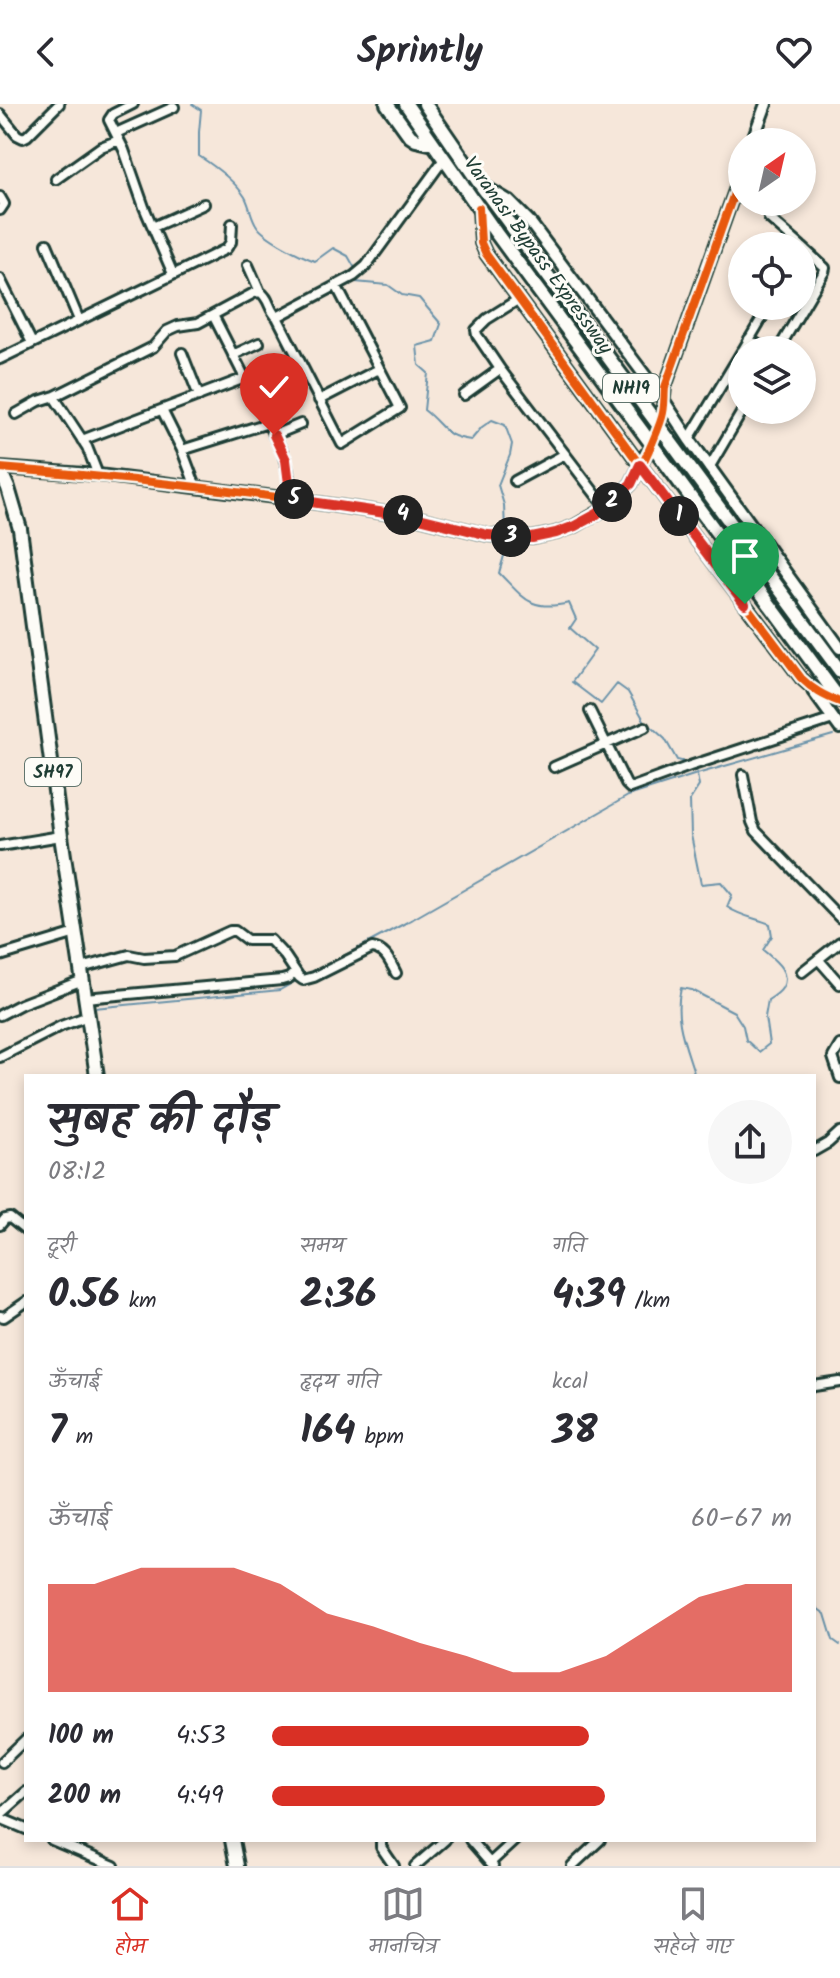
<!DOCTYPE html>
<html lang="hi">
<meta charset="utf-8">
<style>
body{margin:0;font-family:Kalam,"Playpen Sans Deva",sans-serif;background:#f7f7f7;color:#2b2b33;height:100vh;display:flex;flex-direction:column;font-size:30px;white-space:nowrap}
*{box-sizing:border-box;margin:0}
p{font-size:26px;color:#7c7c81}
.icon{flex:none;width:44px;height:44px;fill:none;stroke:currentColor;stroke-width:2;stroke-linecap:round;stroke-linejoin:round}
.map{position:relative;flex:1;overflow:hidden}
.sheet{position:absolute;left:24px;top:970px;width:792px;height:768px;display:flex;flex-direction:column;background:#fff;border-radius:0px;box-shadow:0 4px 12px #0003}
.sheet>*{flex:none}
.needle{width:52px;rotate:34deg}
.buttons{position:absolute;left:728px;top:24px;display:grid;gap:16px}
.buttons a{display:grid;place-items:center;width:88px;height:88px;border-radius:50%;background:#fff;box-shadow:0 4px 12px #0003;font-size:40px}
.pin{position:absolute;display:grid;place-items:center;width:68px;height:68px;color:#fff;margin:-82px -34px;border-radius:50% 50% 50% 0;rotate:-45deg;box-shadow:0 0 8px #0007}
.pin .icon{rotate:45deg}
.km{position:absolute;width:40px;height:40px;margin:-20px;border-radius:50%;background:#222;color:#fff;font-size:22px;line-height:40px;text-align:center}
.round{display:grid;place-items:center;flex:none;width:84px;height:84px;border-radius:42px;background:#f7f7f7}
.headline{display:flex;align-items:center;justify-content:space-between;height:136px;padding:0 24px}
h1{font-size:44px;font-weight:700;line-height:60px}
.stats{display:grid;grid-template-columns:repeat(3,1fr);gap:12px;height:136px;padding:8px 24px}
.stats div{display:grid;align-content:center}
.stats b{font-size:40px;font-weight:700}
.stats small{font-size:22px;font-weight:400}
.stats p{font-size:22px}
.chart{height:224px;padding:16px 24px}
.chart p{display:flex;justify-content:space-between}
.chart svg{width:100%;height:144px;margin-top:8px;fill:#d93025;opacity:.7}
ul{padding:0 24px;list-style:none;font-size:26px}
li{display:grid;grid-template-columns:128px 96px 1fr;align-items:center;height:60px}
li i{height:20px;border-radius:10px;background:#d93025}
header{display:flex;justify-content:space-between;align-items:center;height:104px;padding:0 24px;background:#fff;font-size:36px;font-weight:700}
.dock{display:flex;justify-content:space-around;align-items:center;height:112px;border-top:2px solid #e1e1e2;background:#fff;font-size:22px;color:#7c7c81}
.dock a{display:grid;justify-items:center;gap:4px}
.dock .selected{color:#d93025}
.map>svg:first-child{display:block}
</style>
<header><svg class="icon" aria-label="back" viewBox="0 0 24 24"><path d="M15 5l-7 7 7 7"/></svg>Sprintly<svg class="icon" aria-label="heart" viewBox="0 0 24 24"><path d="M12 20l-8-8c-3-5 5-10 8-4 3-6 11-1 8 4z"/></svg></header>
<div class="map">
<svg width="840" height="1762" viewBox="0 0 840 1762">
<rect width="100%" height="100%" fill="#f6e7da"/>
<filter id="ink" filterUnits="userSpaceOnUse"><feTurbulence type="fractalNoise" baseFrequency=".0125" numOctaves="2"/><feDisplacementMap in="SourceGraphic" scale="16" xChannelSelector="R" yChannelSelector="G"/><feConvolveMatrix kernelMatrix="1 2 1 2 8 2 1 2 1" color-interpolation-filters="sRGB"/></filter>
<g filter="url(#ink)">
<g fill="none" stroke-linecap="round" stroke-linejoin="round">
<path stroke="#6b93aa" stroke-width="2" d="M192,0L201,6L199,28V52C216,63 234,76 245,93C250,102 251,114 257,122C265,134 301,152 315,157L333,144L348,152L356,166
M355,176V178L388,181L402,191L419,194L441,220L435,237L417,242L419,261L428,269L424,306C444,321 443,333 471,336L482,323L492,316L505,321L512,340L510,351L498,381L504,401L505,428
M505,438L506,445L499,469C524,494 530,508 569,499L576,515L570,524L595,546L572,578L601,600L617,580L628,588L644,616L665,635L677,656L690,659
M306,872L413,815L628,692L697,670L833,631
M94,904L280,886L296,877
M63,917L82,908
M0,948L10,943
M695,972C686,942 673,915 681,884L692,886L734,908L743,922L746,936L759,948L769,940L765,913L768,896C773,893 780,888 783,883C791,867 773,855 763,846L772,832L770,820C755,814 740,812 727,803L732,791L721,778L701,780L691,731L690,696L699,682L696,665
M814,1502L825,1510L833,1536L840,1541"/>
<g stroke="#1f3d34" stroke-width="14">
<path id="minor" d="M133,0L113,10L109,16L124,46L144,103L173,170
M0,10L17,31L23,34L27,32L59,0
M116,29L174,3
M56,75L101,43L119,36
M0,93L4,100L0,106
M769,114L801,142
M153,123L204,100
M47,140L79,216
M248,161L260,188
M0,175L32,239
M213,211L283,349L288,367L291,395
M277,213L342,340L400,304L336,181
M749,235L766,246
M743,246L769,202
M778,246L824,168L825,164L802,143
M182,249L199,292
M233,251L259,239
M0,255L226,145L231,138L232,120
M500,265L477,231L476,226L487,215L519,195
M464,291L500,265L606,404
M254,292L304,266
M319,296L379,265
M162,306L182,346L196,383
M16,310L39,297L55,292
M274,331L301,320
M689,335L742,247
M82,336L245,274
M182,346L268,319
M709,364L743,306
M98,371L87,343L56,296L55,292L153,243L167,227L178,222L198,219L254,189L260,188C270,194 268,205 277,213L354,172L366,162L444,55
M515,377L565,350
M590,607L626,680L630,684L690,662L833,615
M554,663L645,623
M743,671L752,718L756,727L840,814
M0,742L61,732
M0,852L76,829
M818,855L840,880
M81,864L129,851L144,854L175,852L230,827H235L247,836H270L285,852L299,873L303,876L314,873L372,844C386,846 390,858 396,869
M802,868L840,838
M85,894L282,876L289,874L295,868
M0,911L21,900L83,876
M840,941L833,953L840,974
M0,953L61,922L88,912
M814,1047L828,1039L840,1028
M0,1121L5,1115L10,1114L26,1127
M0,1212L4,1213L26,1198
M814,1282L840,1278
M2,1658L26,1635
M0,1711L26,1688
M0,1714L26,1725
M52,1736L114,1762
M381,1736V1743L394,1762
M470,1736L490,1759
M415,1762L445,1736
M493,1762L490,1759L515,1736
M572,1762L600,1736"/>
</g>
<g stroke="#1f3d34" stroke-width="16">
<path id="tertiary" d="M752,38L766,0
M484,82L509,97L529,117L664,297L689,335L840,544
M479,104L481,139L486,150L640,361L801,574C813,586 824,592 840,598
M662,312L665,283L742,67
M0,364L98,371L291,395L419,414L488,431L532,434L556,429L575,422L606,404L631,380L646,350
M813,587L840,624"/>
</g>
<g stroke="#1f3d34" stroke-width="18">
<path id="primary" d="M0,366L8,384L20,425L61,732L97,972
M232,1736L237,1762"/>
</g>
<g stroke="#1f3d34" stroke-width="18">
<path id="trunk" d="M387,0L410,32L416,36L434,40
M406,0L496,129L840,596
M425,0L480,80L840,567"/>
</g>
<use href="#minor" stroke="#fdfcf7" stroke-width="8"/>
<use href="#tertiary" stroke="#fdfcf7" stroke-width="10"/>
<use href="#primary" stroke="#fdfcf7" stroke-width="12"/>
<use href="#trunk" stroke="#fdfcf7" stroke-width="12"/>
<g stroke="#fdfcf7" stroke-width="13">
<path id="cycleway" d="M479,104L481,139L486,150L640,361L801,574C813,586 824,592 840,598
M0,364C121,373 241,387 361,405C381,408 401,410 421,414C466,423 511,443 557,429C582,422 617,400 632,379C641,365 657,330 662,313C665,304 664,293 665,283L742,67"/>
</g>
<use href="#cycleway" stroke="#e8590c" stroke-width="8"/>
</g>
</g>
<g fill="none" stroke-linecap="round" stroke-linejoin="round" filter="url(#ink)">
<g stroke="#fff" stroke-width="16">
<path id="route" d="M274,331L286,356L291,395L419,414L488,431L532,434L556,429L575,422L597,410L631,380L640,361L745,500"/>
</g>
<use href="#route" stroke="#d93025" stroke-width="10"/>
</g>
<g text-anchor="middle" stroke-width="6" stroke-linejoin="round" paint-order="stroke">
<g fill="#fdfcf7" stroke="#62766e" stroke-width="2">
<rect x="603" y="270" width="56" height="28" rx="6"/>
<rect x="25" y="654" width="56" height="28" rx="6"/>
</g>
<g font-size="18" font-weight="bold" fill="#1f3d34">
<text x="631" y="290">NH19</text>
<text x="53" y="674">SH97</text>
</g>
<g font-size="20" fill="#1f3d34" stroke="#fdfcf7">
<text transform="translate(539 151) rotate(54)" y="7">Varanasi Bypass Expressway</text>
</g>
</g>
</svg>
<div class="buttons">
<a><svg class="needle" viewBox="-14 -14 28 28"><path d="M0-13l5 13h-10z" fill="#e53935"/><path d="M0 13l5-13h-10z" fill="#7c7c81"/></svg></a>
<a><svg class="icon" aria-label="locate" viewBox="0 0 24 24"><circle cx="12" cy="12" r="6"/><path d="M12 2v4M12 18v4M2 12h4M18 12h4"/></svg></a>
<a><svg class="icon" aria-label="layers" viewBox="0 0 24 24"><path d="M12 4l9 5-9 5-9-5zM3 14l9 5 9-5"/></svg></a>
</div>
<div class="pin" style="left:745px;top:500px;background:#1e9e55"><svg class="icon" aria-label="arrive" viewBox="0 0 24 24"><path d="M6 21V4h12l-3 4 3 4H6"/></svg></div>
<div class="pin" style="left:274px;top:331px;background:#d93025"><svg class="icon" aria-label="check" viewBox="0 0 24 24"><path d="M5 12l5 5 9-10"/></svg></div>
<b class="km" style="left:679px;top:412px">1</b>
<b class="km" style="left:612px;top:398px">2</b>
<b class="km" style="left:511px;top:433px">3</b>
<b class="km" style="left:403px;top:411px">4</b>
<b class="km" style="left:294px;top:395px">5</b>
<section class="sheet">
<div class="headline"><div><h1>सुबह की दौड़</h1><p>08:12</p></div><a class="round"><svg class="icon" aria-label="share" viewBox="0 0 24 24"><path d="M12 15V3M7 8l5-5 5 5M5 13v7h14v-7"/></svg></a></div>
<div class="stats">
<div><p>दूरी</p><b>0.56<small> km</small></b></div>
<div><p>समय</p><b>2:36</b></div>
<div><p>गति</p><b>4:39<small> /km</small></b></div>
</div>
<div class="stats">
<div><p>ऊँचाई</p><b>7<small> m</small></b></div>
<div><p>हृदय गति</p><b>164<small> bpm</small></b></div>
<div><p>kcal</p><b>38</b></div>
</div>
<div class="chart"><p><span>ऊँचाई</span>60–67 m</p>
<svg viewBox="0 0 160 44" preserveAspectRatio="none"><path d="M0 44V11L10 11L20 6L30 6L40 6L50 11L60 20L70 24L80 29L90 33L100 38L110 38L120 33L130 24L140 15L150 11L160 11V44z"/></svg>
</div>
<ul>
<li><b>100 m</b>4:53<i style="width:61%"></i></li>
<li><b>200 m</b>4:49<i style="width:64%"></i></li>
</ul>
</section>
</div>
<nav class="dock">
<a class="selected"><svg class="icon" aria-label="home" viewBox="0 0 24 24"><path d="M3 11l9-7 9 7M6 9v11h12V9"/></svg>होम</a>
<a><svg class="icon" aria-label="map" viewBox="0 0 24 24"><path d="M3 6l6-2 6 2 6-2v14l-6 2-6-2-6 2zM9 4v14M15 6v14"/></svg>मानचित्र</a>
<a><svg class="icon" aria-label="saved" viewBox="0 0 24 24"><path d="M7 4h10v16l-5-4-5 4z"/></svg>सहेजे गए</a>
</nav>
